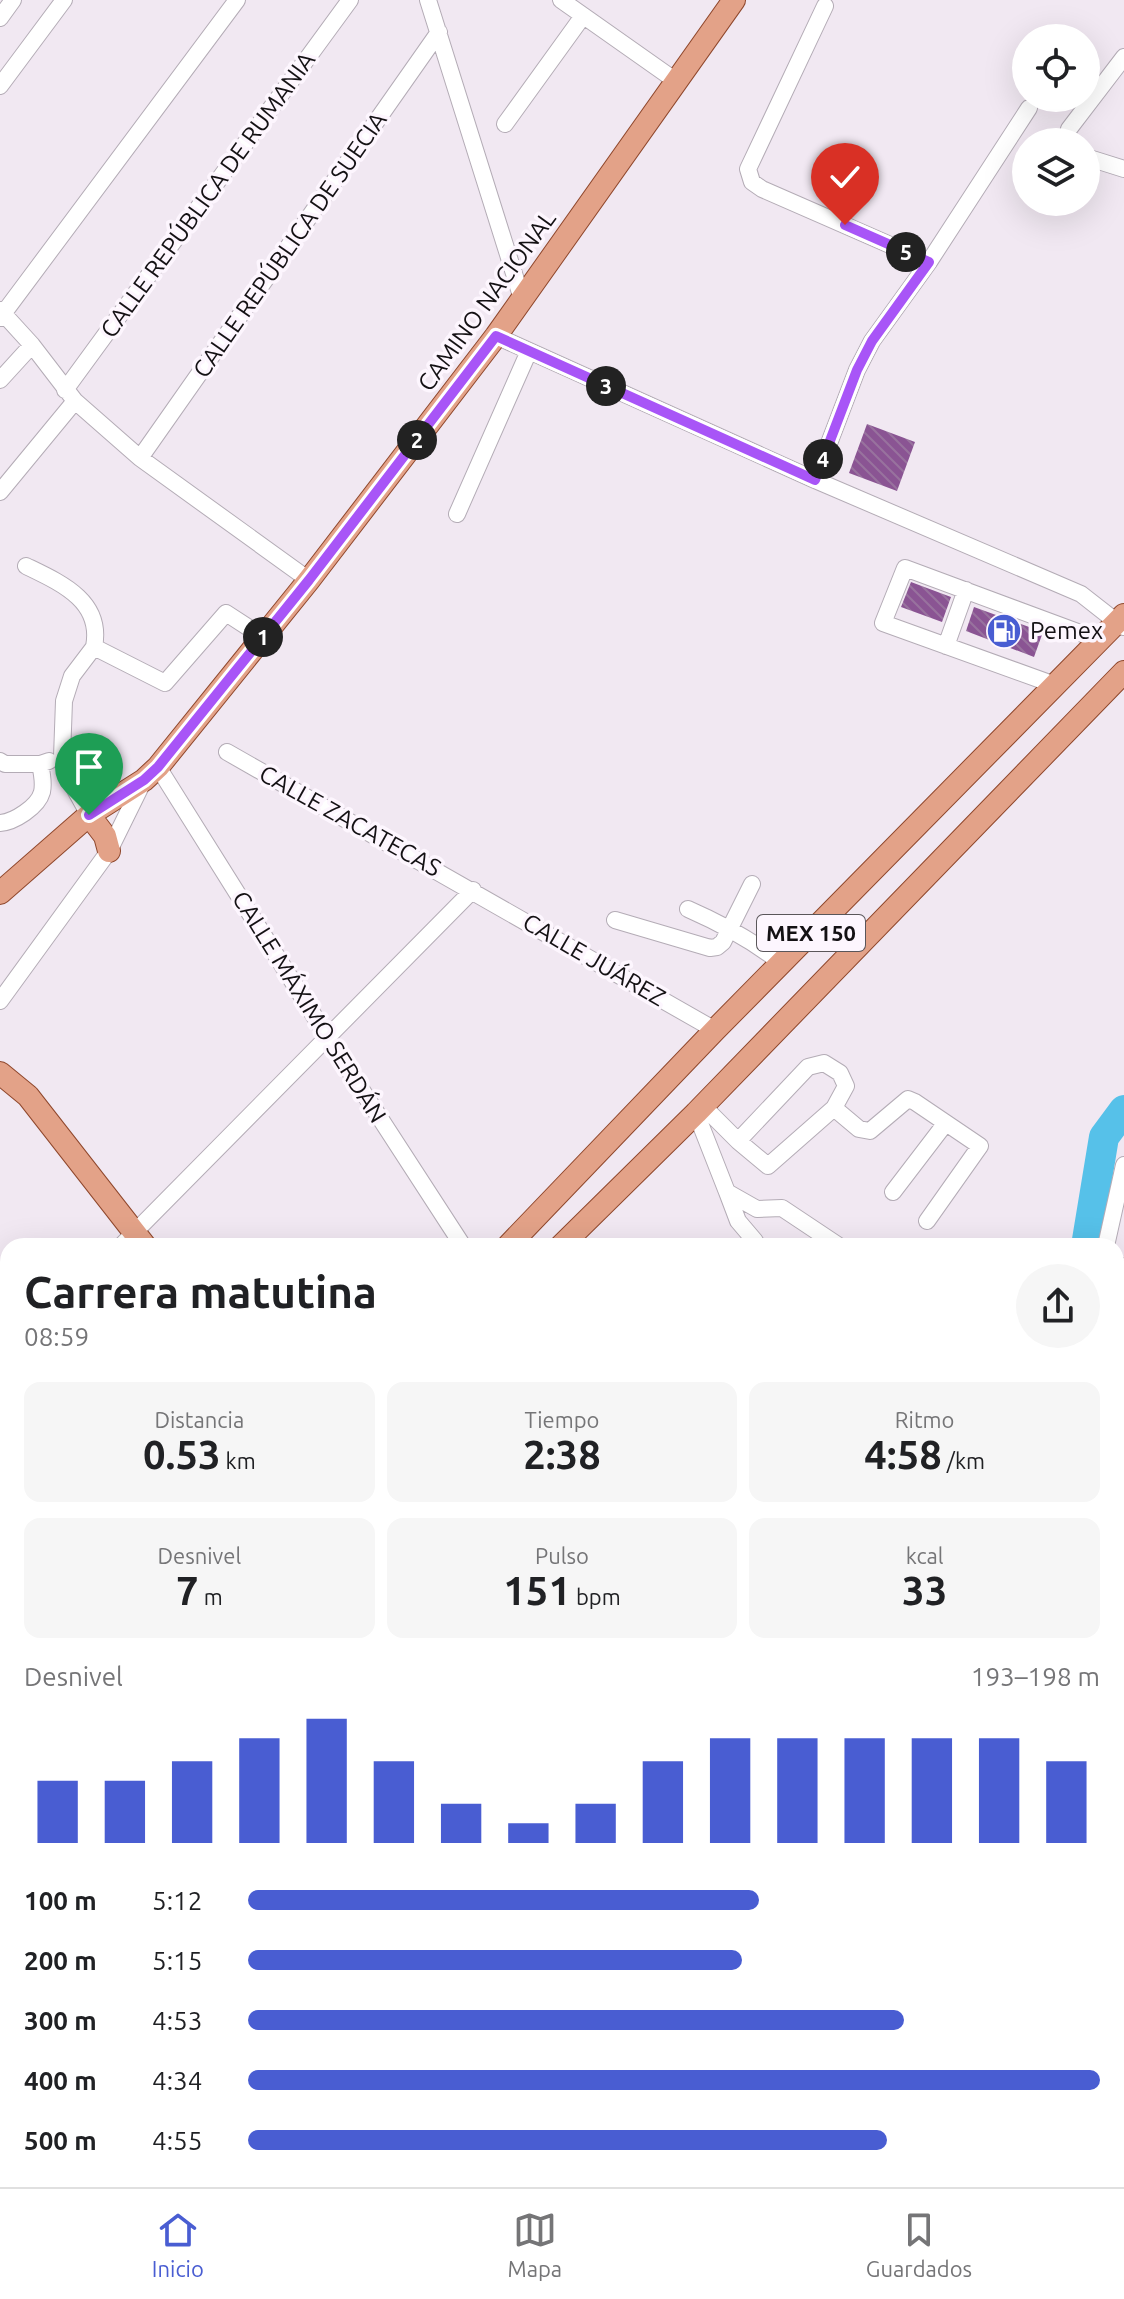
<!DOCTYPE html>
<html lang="es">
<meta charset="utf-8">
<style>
body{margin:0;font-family:Ubuntu,sans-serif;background:#f6f6f6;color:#202124;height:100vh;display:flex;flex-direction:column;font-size:30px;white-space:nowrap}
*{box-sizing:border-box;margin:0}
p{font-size:26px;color:#757577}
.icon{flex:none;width:44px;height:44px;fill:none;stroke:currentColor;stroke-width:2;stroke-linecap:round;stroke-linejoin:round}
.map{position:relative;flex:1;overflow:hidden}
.details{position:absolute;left:0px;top:1238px;width:1124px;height:950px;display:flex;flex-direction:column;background:#fff;border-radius:24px 24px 0 0;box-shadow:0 8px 32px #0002}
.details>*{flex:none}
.buttons{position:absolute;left:1012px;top:24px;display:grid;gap:16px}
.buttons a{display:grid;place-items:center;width:88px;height:88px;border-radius:50%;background:#fff;box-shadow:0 8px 32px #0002;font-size:40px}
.pin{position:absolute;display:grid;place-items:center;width:68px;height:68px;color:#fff;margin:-82px -34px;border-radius:50% 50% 50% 0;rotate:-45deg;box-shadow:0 0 8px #0007}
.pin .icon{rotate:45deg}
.km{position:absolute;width:40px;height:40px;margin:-20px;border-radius:50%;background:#222;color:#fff;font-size:22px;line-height:40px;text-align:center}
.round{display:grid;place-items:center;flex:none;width:84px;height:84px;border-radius:42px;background:#f6f6f6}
.head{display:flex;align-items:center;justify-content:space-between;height:136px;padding:0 24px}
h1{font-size:44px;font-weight:700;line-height:60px}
.stats{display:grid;grid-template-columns:repeat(3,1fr);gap:12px;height:136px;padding:8px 24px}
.stats div{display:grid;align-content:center;border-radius:16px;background:#f6f6f6;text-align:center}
.stats b{font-size:40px;font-weight:700}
.stats small{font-size:22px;font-weight:400}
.stats p{font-size:22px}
.chart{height:224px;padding:16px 24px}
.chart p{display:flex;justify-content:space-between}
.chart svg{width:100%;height:144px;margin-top:8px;stroke:#495dd2;stroke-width:6}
ul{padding:0 24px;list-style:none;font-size:26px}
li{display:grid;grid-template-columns:128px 96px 1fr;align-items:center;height:60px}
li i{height:20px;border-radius:10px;background:#495dd2}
.dock{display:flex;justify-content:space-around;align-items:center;height:112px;border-top:2px solid #e0e0e0;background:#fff;font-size:22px;color:#757577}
.dock a{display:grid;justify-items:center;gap:4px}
.dock .active{color:#495dd2}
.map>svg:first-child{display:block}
</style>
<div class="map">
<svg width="1124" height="2187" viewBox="0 0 1124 2187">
<defs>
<pattern id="park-dots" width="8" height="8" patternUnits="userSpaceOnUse" patternTransform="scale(2)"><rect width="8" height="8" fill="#eac4f0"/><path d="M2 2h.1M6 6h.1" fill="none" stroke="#c8a7cd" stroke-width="1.8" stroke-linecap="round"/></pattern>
<pattern id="building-back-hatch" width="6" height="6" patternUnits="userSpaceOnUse" patternTransform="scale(2)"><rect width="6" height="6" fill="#8a5493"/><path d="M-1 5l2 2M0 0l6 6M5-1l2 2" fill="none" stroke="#98729e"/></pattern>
</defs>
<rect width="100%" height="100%" fill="#f1e8f2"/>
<path fill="url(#park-dots)" d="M812,2180H960L968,2187H811Z"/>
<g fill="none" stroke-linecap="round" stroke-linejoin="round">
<path stroke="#56c1e9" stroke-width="30" d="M1086,1246L1104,1137L1124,1110"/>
</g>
<path fill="url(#building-back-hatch)" d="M867,424L915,442L897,491L849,473Z
M911,582L951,597L942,622L901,607Z
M974,607L1043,632L1034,657L966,631Z"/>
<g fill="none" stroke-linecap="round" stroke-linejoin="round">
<g stroke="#b4acb6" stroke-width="18">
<path id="minor" d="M428,0L522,299
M561,0L676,81
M825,6L748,169L752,182L762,189L929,262
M0,18L13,0
M0,86L64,0
M505,124L583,16
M1066,142L1069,129L1124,57
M1086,157L1124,169
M0,310L32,345L75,401L140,458L309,580
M0,318L237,0
M496,336L815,480L1081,594L1123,627
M0,380L32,345
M65,390L350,0
M140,458L439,32
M815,480L857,370L872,341L929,262L1029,108
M0,492L75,401
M457,514L529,351
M26,566C61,583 103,601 94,647
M946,646L966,590
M1055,685L883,623L905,568L1099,640
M227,752L715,1030
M0,761L5,764H40L49,761
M158,767L328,1038L463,1246
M89,815L68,777L62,757L64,701L72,676L94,647L165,683L226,613L263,637
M0,823C14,822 38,807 42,792C44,783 42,773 40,764
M688,909C722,924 752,940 781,963
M615,920L710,948L717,947L723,942L752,884
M0,1001L109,851L143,782
M703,1106L738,1141L768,1166L834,1108L859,1129L870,1131L908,1099L915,1102L980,1146L927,1221
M696,1113L727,1192L757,1209L782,1208L839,1246
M738,1141L808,1067L824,1063L840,1073L846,1086L834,1108
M727,1192L738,1221L755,1241
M893,1192L945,1124
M121,1246L473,890
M1106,1246L1124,1165
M1116,1263L1124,1268
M1116,1283H1124
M0,1370L8,1362
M1116,1536L1124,1529
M1116,1741L1124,1733
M0,1753L8,1752
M1116,1926L1124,1933
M1116,2002L1124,1994
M1116,2078L1124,2087
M1116,2161L1124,2169
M185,2180L186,2187
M656,2180L667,2187
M990,2180L997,2187
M1068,2184L1070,2187
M106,2187L110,2180
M472,2187L475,2180
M517,2187L520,2180"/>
</g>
<g stroke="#8f472c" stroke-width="24">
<path id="major" d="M89,815L105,836L109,851
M0,893L89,815L144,780L158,767L309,580L496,336L734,0
M0,1073L28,1096L145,1246
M508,1246L715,1030L1124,615
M561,1246L696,1113L1124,672
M0,1489L8,1504
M0,1788L8,1777
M0,1836L8,1825"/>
</g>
<use href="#minor" stroke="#fff" stroke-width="16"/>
<use href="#major" stroke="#e3a288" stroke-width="22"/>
<g stroke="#89838a" stroke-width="8">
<path id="rail" d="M0,1650L7,1665"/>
</g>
<use href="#rail" stroke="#fdf6fe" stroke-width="5" stroke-dasharray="15" stroke-linecap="butt"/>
</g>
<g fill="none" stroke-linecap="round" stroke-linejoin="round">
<g stroke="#fff" stroke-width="16">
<path id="route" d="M89,815L144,780L158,767L309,580L496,336L815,480L857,370L872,341L929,262L845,225"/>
</g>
<use href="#route" stroke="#a855f7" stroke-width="10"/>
</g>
<defs>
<g id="fuel-disc" transform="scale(1.8)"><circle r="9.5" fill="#495dd2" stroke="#fdf6fe"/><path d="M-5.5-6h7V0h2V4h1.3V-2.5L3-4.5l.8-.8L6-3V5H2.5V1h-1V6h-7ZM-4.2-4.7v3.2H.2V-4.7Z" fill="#fff"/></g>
</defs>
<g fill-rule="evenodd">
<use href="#fuel-disc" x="1004" y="631"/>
</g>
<g text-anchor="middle" stroke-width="7" stroke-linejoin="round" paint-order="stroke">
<rect fill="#fdf6fe" stroke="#5a565a" stroke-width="2" x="757" y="915" width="108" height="36" rx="6"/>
<g font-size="22" font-weight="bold" fill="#141114">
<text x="811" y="941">MEX 150</text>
</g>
<g font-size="24" fill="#141114" stroke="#fdf6fe">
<text transform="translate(208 195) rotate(-54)" y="8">CALLE REPÚBLICA DE RUMANIA</text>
<text transform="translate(290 245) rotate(-55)" y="8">CALLE REPÚBLICA DE SUECIA</text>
<text transform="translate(487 301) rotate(-54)" y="8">CAMINO NACIONAL</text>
<text transform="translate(350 821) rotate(29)" y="8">CALLE ZACATECAS</text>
<text transform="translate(594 960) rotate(30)" y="8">CALLE JUÁREZ</text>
<text transform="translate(309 1007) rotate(58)" y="8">CALLE MÁXIMO SERDÁN</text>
</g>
<g font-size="24" fill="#141114" stroke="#fdf6fe" text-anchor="start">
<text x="1030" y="639">Pemex</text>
</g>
</g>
</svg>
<div class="buttons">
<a><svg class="icon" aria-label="locate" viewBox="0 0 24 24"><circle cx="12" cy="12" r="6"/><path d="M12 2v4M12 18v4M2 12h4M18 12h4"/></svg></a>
<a><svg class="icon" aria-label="layers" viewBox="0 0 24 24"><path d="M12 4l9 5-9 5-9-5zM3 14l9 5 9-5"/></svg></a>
</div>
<div class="pin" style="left:89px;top:815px;background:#1e9e55"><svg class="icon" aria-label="arrive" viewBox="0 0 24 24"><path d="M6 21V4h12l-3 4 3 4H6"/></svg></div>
<div class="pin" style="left:845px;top:225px;background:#d93025"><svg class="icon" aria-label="check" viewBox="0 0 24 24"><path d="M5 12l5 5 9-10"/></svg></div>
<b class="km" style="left:263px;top:637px">1</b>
<b class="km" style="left:417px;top:440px">2</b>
<b class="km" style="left:606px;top:386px">3</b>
<b class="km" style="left:823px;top:459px">4</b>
<b class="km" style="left:906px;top:252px">5</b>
<section class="details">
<div class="head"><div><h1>Carrera matutina</h1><p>08:59</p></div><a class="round"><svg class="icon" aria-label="share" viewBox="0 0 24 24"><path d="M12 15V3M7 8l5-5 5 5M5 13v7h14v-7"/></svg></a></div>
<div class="stats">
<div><p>Distancia</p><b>0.53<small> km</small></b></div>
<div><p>Tiempo</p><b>2:38</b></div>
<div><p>Ritmo</p><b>4:58<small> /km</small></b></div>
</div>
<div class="stats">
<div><p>Desnivel</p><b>7<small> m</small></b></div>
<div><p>Pulso</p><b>151<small> bpm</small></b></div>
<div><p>kcal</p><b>33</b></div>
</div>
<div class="chart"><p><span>Desnivel</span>193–198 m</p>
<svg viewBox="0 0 160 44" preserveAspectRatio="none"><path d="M5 44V25M15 44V25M25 44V19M35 44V12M45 44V6M55 44V19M65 44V32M75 44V38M85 44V32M95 44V19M105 44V12M115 44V12M125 44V12M135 44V12M145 44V12M155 44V19"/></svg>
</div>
<ul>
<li><b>100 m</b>5:12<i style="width:60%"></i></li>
<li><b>200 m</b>5:15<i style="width:58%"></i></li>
<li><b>300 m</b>4:53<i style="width:77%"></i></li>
<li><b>400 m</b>4:34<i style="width:100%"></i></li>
<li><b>500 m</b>4:55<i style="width:75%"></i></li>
</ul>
</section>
</div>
<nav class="dock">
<a class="active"><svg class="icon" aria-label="home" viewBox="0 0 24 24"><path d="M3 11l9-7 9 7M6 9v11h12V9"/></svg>Inicio</a>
<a><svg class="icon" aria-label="map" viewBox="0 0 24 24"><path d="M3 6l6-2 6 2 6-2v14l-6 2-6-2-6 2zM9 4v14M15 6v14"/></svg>Mapa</a>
<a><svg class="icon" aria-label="saved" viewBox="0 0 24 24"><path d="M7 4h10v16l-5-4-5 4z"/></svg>Guardados</a>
</nav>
